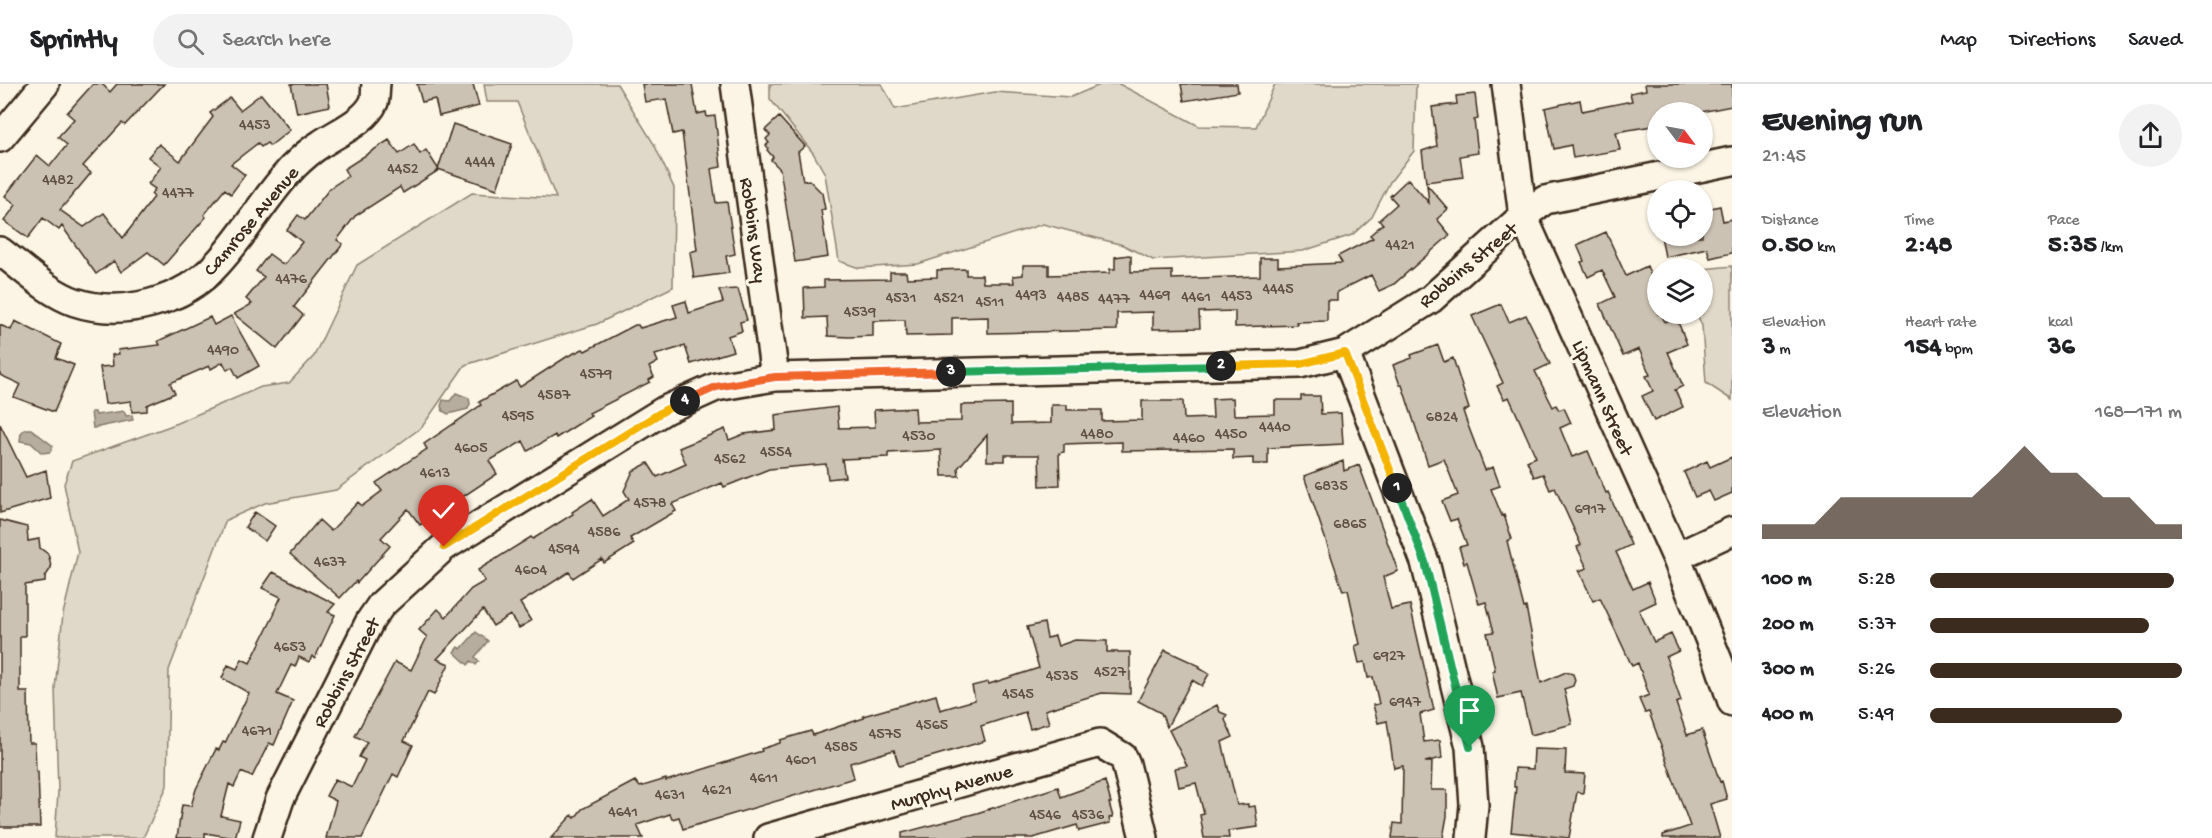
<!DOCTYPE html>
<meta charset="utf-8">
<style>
body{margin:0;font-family:"Gochi Hand",sans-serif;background:#f2f2f2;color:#202124;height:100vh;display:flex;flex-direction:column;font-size:22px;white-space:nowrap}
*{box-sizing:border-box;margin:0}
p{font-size:20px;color:#757577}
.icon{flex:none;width:33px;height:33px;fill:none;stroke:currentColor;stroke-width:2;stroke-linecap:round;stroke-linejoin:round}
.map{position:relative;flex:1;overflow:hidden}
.details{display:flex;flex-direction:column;background:#fff;width:480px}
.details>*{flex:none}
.needle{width:39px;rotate:122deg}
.fabs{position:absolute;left:1647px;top:18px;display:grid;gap:12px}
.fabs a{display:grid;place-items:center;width:66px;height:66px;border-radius:50%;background:#fff;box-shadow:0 2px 4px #0004;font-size:30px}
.pin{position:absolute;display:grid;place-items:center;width:51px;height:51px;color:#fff;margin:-62px -26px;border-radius:50% 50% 50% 0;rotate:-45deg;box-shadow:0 0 6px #0007}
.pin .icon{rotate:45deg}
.km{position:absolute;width:30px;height:30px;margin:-15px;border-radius:50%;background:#222;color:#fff;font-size:16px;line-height:30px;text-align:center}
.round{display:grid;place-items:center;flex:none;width:63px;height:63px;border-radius:32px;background:#f2f2f2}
.head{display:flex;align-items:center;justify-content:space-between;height:102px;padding:0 30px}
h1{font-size:33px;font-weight:700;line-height:45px}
.stats{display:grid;grid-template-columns:repeat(3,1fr);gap:9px;height:102px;padding:6px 30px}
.stats div{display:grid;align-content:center}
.stats b{font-size:26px;font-weight:700}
.stats small{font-size:16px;font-weight:400}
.stats p{font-size:16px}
.chart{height:168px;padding:12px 30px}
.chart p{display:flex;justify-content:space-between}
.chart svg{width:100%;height:108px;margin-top:6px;fill:#3b2a1e;opacity:.7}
ul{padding:0 30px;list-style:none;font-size:20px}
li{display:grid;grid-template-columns:96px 72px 1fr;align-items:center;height:45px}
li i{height:15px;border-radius:8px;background:#3b2a1e}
header{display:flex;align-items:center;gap:36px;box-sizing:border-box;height:84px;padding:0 30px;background:#fff;border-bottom:2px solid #e0e0e0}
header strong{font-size:28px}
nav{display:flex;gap:33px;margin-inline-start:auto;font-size:21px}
.search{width:420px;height:54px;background:#f2f2f2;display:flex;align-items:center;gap:15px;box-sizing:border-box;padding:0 21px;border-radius:33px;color:#757577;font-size:22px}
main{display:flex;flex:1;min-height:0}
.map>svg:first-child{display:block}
</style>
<header>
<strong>Sprintly</strong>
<div class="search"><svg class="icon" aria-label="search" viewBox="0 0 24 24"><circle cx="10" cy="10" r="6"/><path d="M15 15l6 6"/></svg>Search here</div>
<nav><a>Map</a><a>Directions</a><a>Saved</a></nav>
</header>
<main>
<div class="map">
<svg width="1732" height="754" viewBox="0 0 1732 754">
<rect width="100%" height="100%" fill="#fcf5e5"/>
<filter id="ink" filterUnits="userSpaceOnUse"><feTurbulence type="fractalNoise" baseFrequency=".0167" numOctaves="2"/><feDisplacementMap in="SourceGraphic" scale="12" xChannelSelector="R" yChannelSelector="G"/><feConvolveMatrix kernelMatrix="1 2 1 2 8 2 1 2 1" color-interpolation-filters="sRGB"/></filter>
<g filter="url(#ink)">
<path fill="#e0d8c8" stroke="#8e8173" stroke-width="1.5" d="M484,0H617L654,60L674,104L673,203L597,240L465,281L422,343L336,406L265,419L226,436L169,586L167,702L143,754H55L58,708L55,604L63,530L78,468L64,400L72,377L170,342L261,303L289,299L314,272L357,181L472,109L556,114L517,18H487Z
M770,0H882L895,25L995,8L1071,13L1102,0H1119L1199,42L1256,43L1275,0H1416L1414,67L1390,98L1372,133L1352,151L1303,167L1153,176L1123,161L1043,140L918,180L859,184L839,177L825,90L813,69L770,15Z
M1732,182V316L1706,299L1702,242L1697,230H1702L1703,185Z"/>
<path fill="#b7ad9e" stroke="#85796b" stroke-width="1.5" d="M456,309L469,314L470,320L468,325L448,330L443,327L441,322L443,316L450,317Z
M124,327L126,332L132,331L133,336L93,344L91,328H95L96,331Z
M25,345H31L53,362L50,368L42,369L31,359L20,357L21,349Z
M476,548L488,557L475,573L479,577L476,581L471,577L468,581L454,568L458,563L461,565Z"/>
<path fill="#ccc2b3" stroke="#3b2a1e" stroke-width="1.5" d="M93,0H102L110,8L117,0H164L125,41L122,39L83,82L91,89L60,126L84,143L104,129L123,154L154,113L151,110L155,105L148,100L161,83L148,73L159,60L180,77L213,33L210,29L230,14L240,26L261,10L290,46L270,62L267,59L261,63L258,59L231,80L245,91L231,110L225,105L204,131L206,133L164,181L148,168L121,188L114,177L96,190L62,142L59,146L43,134L28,154L4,137L16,121L5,112L37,71L50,82L67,61L58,53L74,35L67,29Z
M291,0H326L330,22L297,29Z
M417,0H473L479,22L439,32L435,15L422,18Z
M642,0H692L697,30L706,28L707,33L715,32L721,83L711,85L716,119L727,118L735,170L726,172L729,189L694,194L690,168L697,166L682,48L673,50L666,15L645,18Z
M1181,0H1237L1238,8L1184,17Z
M1645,0H1732V22L1701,28H1658V41L1616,48L1620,66L1573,74L1571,61L1554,65L1545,24L1580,16L1582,27L1632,17L1630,9L1646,6Z
M1475,10L1478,35L1474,36L1478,69L1460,72L1463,93L1426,98L1422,67L1437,62L1432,23L1457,20L1456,12Z
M779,33L805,62L798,68L803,97L809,96L822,109L825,125L821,126L828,173L795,178L780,85L771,76L773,73L767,66L768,64L766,61L769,59L766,55L770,51L765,46Z
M453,40L512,60L497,105L438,85Z
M389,56L399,70L414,60L420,70L426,66L439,86L403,109L400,103L355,132L337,156L343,160L294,223L303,231L277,265L234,230L252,220L246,215L264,193L256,187L269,170L284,181L302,158L287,146L298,131L305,136L330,104L348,92L344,85Z
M1408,95L1429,119L1427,101L1448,125L1437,135L1450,151L1394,200L1379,207L1371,191L1337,208V216H1327V237L1296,238L1297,241L1235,243V227L1199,228L1200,244L1153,245V228L1117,229V246L988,249V233L952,234V251L906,252L905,236L873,237V252L849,253L828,252L827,233L805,234L804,204L824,203V196L890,195V188H906L907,194L937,193V186L966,185V191H982L983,199H1014L1013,192L1023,191V181H1049V191L1110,189V185H1115V173L1129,171L1131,172V188L1172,187V195L1260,192V174H1278V182L1342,179L1338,172L1373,154L1370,151L1383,140L1379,136L1397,120L1390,112Z
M1720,122L1723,137L1732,135V169L1710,174L1707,164L1665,173L1661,152H1702V126Z
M1606,148L1626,192L1647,182L1653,197L1649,199L1658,221V230H1661L1665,238L1676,233L1687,260L1668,268L1683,302L1675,306L1683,323L1654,337L1642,312L1653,307L1646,292L1650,291L1639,265L1623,272L1600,220L1615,213L1602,186L1588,193L1581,178L1584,177L1577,161Z
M738,205L747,236L740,238L742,247L728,252L733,267L691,280L685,262L655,271L658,278L649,283L654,293L649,296L650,298L589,329L591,332L556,354L555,351L528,367L523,357L489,377L497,390L420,441L408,425L381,454L390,462L357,499L356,497L340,514L290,470L319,436L331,447L358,418L362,422L382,407L376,399L427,365L424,360L481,321L479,318L516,297L520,303L568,272L583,265L585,267L635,241H638L640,244L677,233L673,221L686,217L689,229L723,218L719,206Z
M1501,220L1509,238L1526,231L1550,280L1535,287L1553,323L1556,321L1559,326L1564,324L1571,339L1560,344L1572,373L1588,367L1606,409L1608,408L1618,431L1631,461L1616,468L1633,505L1648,498L1656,518L1639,526L1654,558L1671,550L1679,567L1666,573L1681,617L1676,619L1687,651L1702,646L1720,698L1722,697L1727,715L1710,720L1720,754H1663V751L1690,742L1649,628L1645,629L1639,615L1649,611L1638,579L1632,582L1600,514L1593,517L1579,487L1587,484L1577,463L1581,461L1555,404L1550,406L1543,390L1534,393L1527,377L1536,373L1509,313L1504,315L1497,302L1503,299L1472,232Z
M231,232L259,282L238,294L232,283L227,286L223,278L211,285L209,282L170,299L175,309L147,321V327L132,328L131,317L105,320L100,283L113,282L112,271L119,270L118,266L160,261L158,257L210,233L214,241Z
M15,237L61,260L56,274L74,281L54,328L14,313L20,300L0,291V241L11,246Z
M1438,261L1444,278L1453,274L1469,325L1463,327L1466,336L1485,386L1493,383L1500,402L1491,405L1502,432L1504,431L1512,455L1507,457L1524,524L1526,523L1541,599L1566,588L1573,590L1575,596L1573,602L1564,605L1572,640L1531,651L1521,609L1498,614L1492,587L1495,586L1487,549L1494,548L1486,518L1479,520L1467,478L1464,479L1459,463L1467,461L1457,435L1450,437L1442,417L1458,411L1444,375L1428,381L1402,301H1400L1393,281L1412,274L1411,271Z
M1301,312H1320L1321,330L1341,329L1343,360L1268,364V380H1253V374L1233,375V365L1122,367V358L1064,360V368L1059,369L1060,401L1040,402L1039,371H1005V377H987V351L958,384L959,392H942L941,366L888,369V373L842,375L845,393L828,395L826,380L769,385L724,403L722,399L672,420L676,427L630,454L634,460L604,479L602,475L573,494L569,488L520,519L531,537L519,544L510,531L493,542L483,526L437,575L449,580L434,611L428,608L404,657L413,661L398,693L393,690L362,754H326L336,717L326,712L335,695L352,703L365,676L359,673L367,658L355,652L395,578L411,586L427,553L419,546L438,525L446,533L471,505L485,497L478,486L531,453L533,455L573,430L572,428L592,415L603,432L629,415L624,407L633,387L648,379L657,393L686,380L679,364L725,345L729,356L744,350L776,346L775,331L837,323L839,344L875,343L874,326L915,324L916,338L961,337V321L1011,320V340L1051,339V321H1067V326H1102V337L1142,336V317H1183L1184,335L1213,334L1212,315L1233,314L1234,331L1275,330V316H1301Z
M0,340L26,393L46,386L50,414L0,429Z
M1732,373V409L1714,417L1709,407L1695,413L1684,388L1707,377L1710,383Z
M1343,377L1344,387L1359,381L1398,487L1383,493L1391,525L1410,521L1434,626L1420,630L1424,658L1440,656L1442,674L1425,678H1432L1431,706H1447V732L1443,754H1392L1394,739L1402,740L1403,682L1394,684L1387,637L1378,639L1373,621L1379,620L1373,593L1368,594L1365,578L1359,579L1355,562L1360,560L1348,506L1343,507L1304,392Z
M255,428L275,442L265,457L245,443Z
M0,436L27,443L28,457L39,455L40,464L48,470L50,477L51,484L45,493V498L25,501V552H20V608H28L29,659H35L36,688H38L40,743H0Z
M273,488L335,520L328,528L335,531L315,574L312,572L309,578L299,573L295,583L291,581L277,610L293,617L274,661L269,659L252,693L241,688L234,703L229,700L221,732L240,736L235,754L205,749V754H177L182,721L191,722L196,705L216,665L219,666L223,658L225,659L249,609L222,594L228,581L237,585L242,575L250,579L275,529L274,528L281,513L262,504Z
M1044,539L1047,554L1055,552L1058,562L1075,556L1107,557V568H1130V610L1102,609L1045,626L1049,639L1030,645L1025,628L981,642L985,657L899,682L894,666L850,679L854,694L683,745L679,733L672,735L670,730L637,741L643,754H551L572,731L575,734L582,725L635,697L640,703L666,695V697L762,667L761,665L780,659V656L811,647L813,651L864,634L863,632L936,611L940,626L975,616L972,602L988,598L989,600L1039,584L1027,543Z
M1165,566L1200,582L1199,584L1209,590L1202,602L1192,596L1167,643L1161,629L1138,617Z
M1217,621L1220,628L1227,631L1225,636L1233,653L1222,658L1237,721L1248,720V723L1255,722L1258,743L1228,747L1229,754H1204L1200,731L1204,730L1196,699L1179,703L1175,684L1187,682L1169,646Z
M1534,665L1566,666L1565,689L1585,690L1583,709L1577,708L1569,754L1511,748L1516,703H1514L1515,684L1533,685Z
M1105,697L1111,719H1109L1113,733L1109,734L1110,739L1079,747L1077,741L1033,754H902V749L977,729L1058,703L1061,713Z"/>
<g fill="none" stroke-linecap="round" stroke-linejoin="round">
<g stroke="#3b2a1e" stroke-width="32">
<path id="minor" d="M735,0L775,293
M1506,0L1523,132L1676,473L1719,579L1732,618
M0,54L45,0
M0,167C23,184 47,208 75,218C123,234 184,217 217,180C245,150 265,113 293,83C301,75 311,66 321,60C338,48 365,38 374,18C376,13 375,6 376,0
M1345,269L1425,478L1470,663L1474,721L1471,754
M1676,473L1732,447
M267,754L280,715L370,537L381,521L444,463L665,326L716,303L775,293L1300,280L1345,269L1431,215L1523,132L1545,116L1732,77
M768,754L1100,659L1123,673L1126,680L1144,754"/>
</g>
<use href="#minor" stroke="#fcf5e5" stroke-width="27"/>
</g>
</g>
<g fill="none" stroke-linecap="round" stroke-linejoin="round" filter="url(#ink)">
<g stroke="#fff" stroke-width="12">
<path id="split-1" d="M1397,404L1425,478L1470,663"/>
</g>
<g stroke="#fff" stroke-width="12">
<path id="split-2" d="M1221,282L1300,280L1345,269L1397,404"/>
</g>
<g stroke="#fff" stroke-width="12">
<path id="split-3" d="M951,288L1221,282"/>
</g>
<g stroke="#fff" stroke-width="12">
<path id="split-4" d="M685,317L716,303L775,293L951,288"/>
</g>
<g stroke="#fff" stroke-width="12">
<path id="split-5" d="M444,463L665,326L685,317"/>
</g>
<use href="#split-1" stroke="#22a559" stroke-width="8"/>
<use href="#split-2" stroke="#f5b400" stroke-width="8"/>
<use href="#split-3" stroke="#22a559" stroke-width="8"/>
<use href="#split-4" stroke="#f0652b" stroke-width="8"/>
<use href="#split-5" stroke="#f5b400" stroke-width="8"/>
</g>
<g text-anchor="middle" stroke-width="6" stroke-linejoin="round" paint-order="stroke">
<g font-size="16" fill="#5f5043">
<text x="255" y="45">4453</text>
<text x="480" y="82">4444</text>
<text x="403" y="89">4452</text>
<text x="58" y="100">4482</text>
<text x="178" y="113">4477</text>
<text x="1400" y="165">4421</text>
<text x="291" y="199">4476</text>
<text x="1278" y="209">4445</text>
<text x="1031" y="215">4493</text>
<text x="1155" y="215">4469</text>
<text x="1237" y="216">4453</text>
<text x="1073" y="217">4485</text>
<text x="1196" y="217">4461</text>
<text x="901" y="218">4531</text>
<text x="949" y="218">4521</text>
<text x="1114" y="219">4477</text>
<text x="990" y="222">4511</text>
<text x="860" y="232">4539</text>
<text x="223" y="270">4490</text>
<text x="596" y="294">4579</text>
<text x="554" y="315">4587</text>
<text x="518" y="336">4595</text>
<text x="1442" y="337">6824</text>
<text x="1275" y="347">4440</text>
<text x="1097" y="354">4480</text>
<text x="1231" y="354">4450</text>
<text x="919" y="356">4530</text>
<text x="1189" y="358">4460</text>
<text x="471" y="368">4605</text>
<text x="776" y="372">4554</text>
<text x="730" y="379">4562</text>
<text x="435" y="393">4613</text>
<text x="1331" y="406">6835</text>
<text x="650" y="423">4578</text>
<text x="1590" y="429">6917</text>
<text x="1350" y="444">6865</text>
<text x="604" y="452">4586</text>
<text x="564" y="469">4594</text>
<text x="330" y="482">4637</text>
<text x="531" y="490">4604</text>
<text x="290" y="567">4653</text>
<text x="1389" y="576">6927</text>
<text x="1110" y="592">4527</text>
<text x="1062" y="596">4535</text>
<text x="1018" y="614">4545</text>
<text x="1405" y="622">6947</text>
<text x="932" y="645">4565</text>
<text x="257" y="651">4671</text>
<text x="885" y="654">4575</text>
<text x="841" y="667">4585</text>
<text x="801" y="680">4601</text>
<text x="764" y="698">4611</text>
<text x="717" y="710">4621</text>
<text x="670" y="715">4631</text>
<text x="623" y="732">4641</text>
<text x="1045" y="735">4546</text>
<text x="1088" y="735">4536</text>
</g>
<g font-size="20" fill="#3b2a1e" stroke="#fcf5e5">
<text transform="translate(250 136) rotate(-50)" y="7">Camrose Avenue</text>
<text transform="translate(755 146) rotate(82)" y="7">Robbins Way</text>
<text transform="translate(1467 180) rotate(-40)" y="7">Robbins Street</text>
<text transform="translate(1604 313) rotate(66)" y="7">Lipmann Street</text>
<text transform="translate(345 588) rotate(-62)" y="7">Robbins Street</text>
<text transform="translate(951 702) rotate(-16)" y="7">Murphy Avenue</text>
</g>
</g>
</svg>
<div class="fabs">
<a><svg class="needle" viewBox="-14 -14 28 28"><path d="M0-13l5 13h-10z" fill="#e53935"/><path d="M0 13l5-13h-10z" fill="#757577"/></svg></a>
<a><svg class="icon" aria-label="locate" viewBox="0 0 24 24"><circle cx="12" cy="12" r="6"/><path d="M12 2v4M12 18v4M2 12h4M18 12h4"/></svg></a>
<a><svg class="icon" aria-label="layers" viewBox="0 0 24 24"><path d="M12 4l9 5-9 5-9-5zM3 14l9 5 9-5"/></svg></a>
</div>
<div class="pin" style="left:1470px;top:663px;background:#1e9e55"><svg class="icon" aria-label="arrive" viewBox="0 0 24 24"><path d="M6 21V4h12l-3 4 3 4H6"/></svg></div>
<div class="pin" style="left:444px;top:463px;background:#d93025"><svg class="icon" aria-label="check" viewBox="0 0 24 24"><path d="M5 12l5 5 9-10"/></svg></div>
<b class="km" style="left:1397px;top:404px">1</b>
<b class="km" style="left:1221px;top:282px">2</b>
<b class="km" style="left:951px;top:288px">3</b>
<b class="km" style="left:685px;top:317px">4</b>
</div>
<section class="details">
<div class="head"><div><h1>Evening run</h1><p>21:45</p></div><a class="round"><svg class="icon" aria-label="share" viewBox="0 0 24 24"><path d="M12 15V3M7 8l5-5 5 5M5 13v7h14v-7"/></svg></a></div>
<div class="stats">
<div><p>Distance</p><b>0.50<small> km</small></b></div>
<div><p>Time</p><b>2:48</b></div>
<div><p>Pace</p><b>5:35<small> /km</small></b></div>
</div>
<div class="stats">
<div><p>Elevation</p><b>3<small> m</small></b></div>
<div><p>Heart rate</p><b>154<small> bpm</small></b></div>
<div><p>kcal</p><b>36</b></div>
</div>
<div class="chart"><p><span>Elevation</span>168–171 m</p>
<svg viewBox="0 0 160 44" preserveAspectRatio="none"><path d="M0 44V38L10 38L20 38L30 27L40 27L50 27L60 27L70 27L80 27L90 17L100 6L110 17L120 17L130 27L140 27L150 38L160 38V44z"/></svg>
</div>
<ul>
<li><b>100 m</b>5:28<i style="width:97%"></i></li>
<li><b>200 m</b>5:37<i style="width:87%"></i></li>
<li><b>300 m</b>5:26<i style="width:100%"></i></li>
<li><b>400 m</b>5:49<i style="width:76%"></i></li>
</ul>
</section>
</main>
